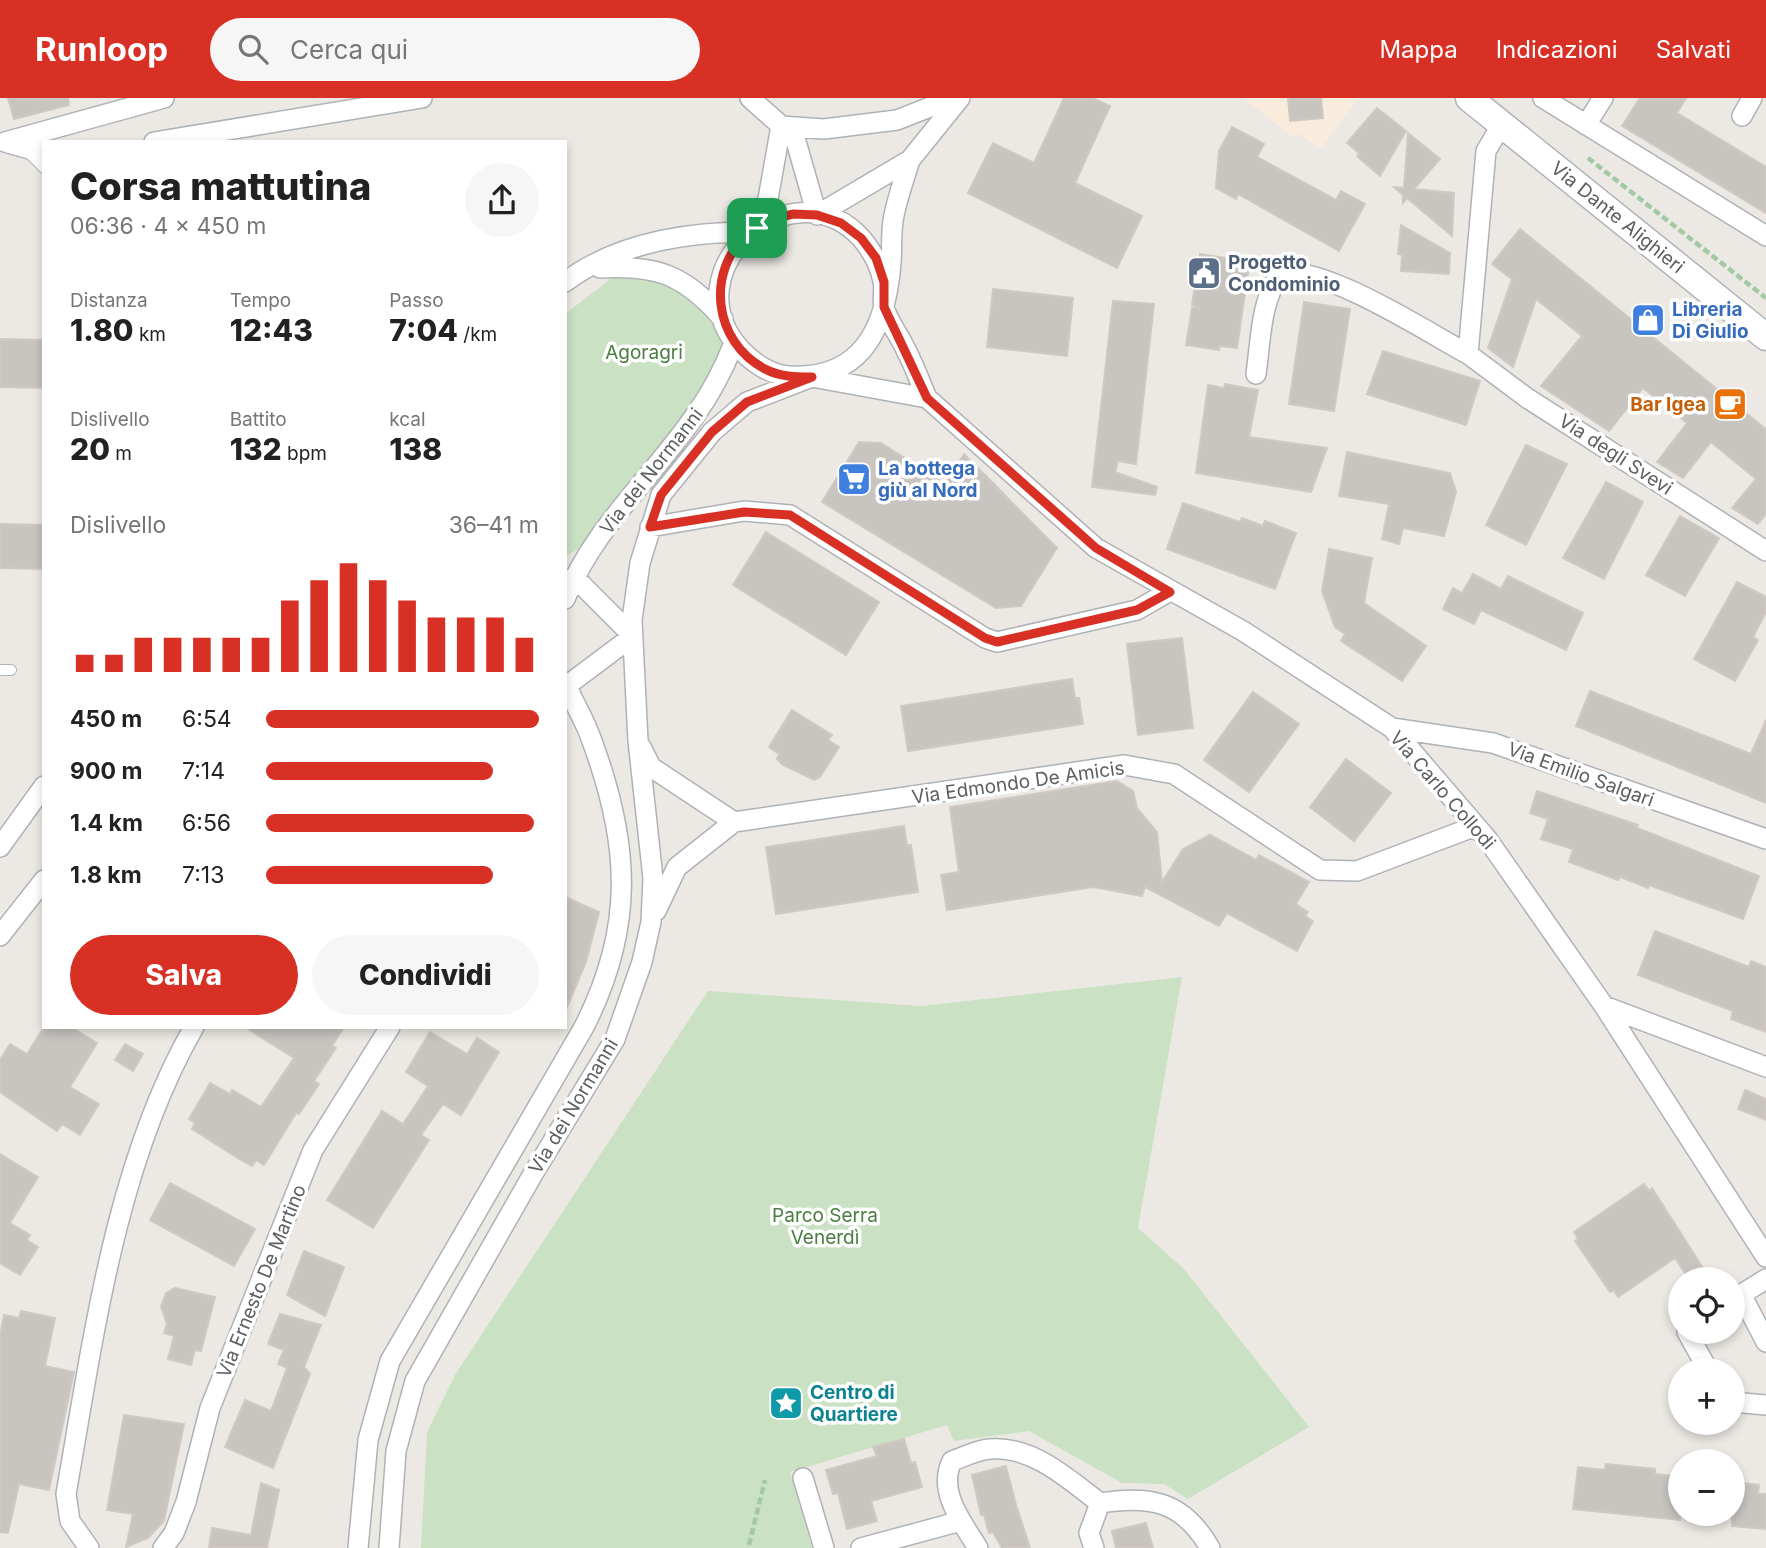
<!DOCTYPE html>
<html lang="it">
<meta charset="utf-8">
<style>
body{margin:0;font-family:Inter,sans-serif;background:#f6f6f6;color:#222;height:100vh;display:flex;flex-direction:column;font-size:26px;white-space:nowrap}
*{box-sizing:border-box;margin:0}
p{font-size:23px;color:#767676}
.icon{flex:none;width:38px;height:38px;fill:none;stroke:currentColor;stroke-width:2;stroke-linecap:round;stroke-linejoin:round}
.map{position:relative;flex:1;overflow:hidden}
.drawer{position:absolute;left:42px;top:42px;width:525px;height:889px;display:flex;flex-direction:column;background:#fff;border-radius:0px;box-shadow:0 4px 10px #0003}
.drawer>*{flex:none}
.controls{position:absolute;left:1668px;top:1169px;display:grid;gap:14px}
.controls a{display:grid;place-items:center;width:77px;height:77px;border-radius:50%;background:#fff;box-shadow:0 4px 10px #0003;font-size:35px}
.pin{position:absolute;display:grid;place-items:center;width:60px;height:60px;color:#fff;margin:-30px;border-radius:14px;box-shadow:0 4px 10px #0006}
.round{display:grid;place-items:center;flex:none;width:74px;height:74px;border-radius:37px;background:#f6f6f6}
.headline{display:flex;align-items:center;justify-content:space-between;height:119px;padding:0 28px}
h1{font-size:38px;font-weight:800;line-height:52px}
.metrics{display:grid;grid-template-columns:repeat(3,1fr);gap:10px;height:119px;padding:7px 28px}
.metrics div{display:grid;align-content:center}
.metrics b{font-size:30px;font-weight:800}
.metrics small{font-size:19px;font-weight:400}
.metrics p{font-size:19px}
.chart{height:196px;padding:14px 28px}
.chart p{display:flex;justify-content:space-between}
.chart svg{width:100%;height:126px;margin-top:7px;stroke:#d93025;stroke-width:6}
.primary-button{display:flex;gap:14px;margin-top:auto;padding:14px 28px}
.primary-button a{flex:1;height:80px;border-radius:42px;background:#d93025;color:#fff;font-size:28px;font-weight:800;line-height:80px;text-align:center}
.primary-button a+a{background:#f6f6f6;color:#222}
ul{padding:0 28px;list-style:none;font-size:23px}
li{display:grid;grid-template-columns:112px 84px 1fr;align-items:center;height:52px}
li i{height:18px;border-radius:9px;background:#d93025}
header{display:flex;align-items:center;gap:42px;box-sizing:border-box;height:98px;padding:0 35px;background:#d93025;color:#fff}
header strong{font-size:33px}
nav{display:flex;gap:38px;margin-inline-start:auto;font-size:24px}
.search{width:490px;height:63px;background:#f6f6f6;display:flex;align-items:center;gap:18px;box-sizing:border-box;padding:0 24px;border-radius:38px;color:#767676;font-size:26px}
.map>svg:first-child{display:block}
</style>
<header>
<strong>Runloop</strong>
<div class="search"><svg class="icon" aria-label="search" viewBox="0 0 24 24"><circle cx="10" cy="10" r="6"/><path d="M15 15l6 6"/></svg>Cerca qui</div>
<nav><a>Mappa</a><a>Indicazioni</a><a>Salvati</a></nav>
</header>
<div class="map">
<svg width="1766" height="1450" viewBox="0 0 1766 1450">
<rect width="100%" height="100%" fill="#ece9e4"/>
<path fill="#f9ecdc" d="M1244,0H1359L1321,50L1298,36L1293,39Z"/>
<path fill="#cae1c4" d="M626,169L666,174L734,245L600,438L565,459V216Z
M1182,879L1138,1130L1184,1171L1309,1329L1188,1401L1164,1386L1122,1385L1029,1333L954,1343L947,1327L790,1374L812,1450H421L427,1334L455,1277L708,893L921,908Z"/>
<path fill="#c8c4c0" stroke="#d0c9c3" stroke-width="2" d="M8,0H68L69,7L14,21Z
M1064,0H1092L1110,8L1075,85L1142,118L1117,170L968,95L993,45L1034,65Z
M1288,0H1321L1323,20L1290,23Z
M1640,0H1686L1677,15L1766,69V115L1622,28Z
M1377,10L1406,33L1380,78L1357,58L1359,55L1347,45Z
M1232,29L1264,46L1257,59L1336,102L1341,93L1365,106L1339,153L1238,96L1236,101L1216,90L1219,53Z
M1408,35L1440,61L1414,91L1454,95L1452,138L1407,100L1403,105V97L1394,89L1404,90Z
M1401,127L1450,155L1449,176L1401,173L1402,157L1398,156Z
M1520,131L1766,331V416L1758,426L1732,410L1756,381L1711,344L1683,380L1657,364L1687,325L1643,290L1609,333L1541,288L1582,238L1536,201L1513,269L1488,250L1512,181L1492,166Z
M1200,156L1233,161V165L1249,168L1237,250L1219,248V252L1186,247L1192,210L1200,211L1192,207Z
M993,191L1073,200L1067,258L987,249Z
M1113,203L1154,206L1136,366L1118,363L1115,374L1157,389L1155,397L1092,389Z
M1304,204L1350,211L1334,313L1289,306Z
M0,241L44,242V290L0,289Z
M1383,253L1480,283L1466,327L1367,296Z
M1225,286L1258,292L1249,339L1327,350L1311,394L1196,375L1208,287L1224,290Z
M859,344L881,345L945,386L964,356L990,382L1057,450L1021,508L996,510L822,404Z
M1526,347L1567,366L1526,447L1486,427Z
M1347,354L1450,375L1456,394L1444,438L1403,430L1399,446L1382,441L1389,406L1339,398Z
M1606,384L1643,404L1604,481L1563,460Z
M1183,405L1240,424L1242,420L1263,428L1265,423L1296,435L1275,491L1167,451Z
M1680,418L1719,440L1685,498L1646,477Z
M0,426L44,427V471L0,470Z
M766,434L879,504L846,557L733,487Z
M1329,451L1372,460L1364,505L1426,548L1402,583L1341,543L1345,536L1335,529L1322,493Z
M1473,476L1501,491L1508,478L1583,515L1566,552L1481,512L1474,526L1443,511L1453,490L1462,495Z
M1737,484L1766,499V514L1753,539L1758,542L1735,583L1694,561Z
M1182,540L1193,630L1138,637L1127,546Z
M1072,581L1075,600H1079L1083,626L908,653L901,608Z
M1590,593L1751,656L1766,622V705L1576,628Z
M1253,594L1299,626L1249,694L1204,662Z
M792,612L832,637L828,642L839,649L820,679L814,682L783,667L777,661L779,656L769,649Z
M1346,661L1391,695L1354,743L1310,709Z
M1117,683L1133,693L1137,710L1157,734L1162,784L1183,751L1210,737L1256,762L1259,757L1309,784L1296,806L1308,814L1305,818L1313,823L1297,853L1227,815L1219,828L1145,789L1142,798L1093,789L947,812L941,777L959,774L950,709Z
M1537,693L1638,727L1637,730L1759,778L1743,821L1649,787L1648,790L1620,779L1618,782L1569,764L1573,751L1541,741L1548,721L1530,715Z
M904,728L907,748L911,747L918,794L776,816L766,749Z
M565,799L599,814L586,864L565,914Z
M1655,833L1749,869L1751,863L1766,869V934L1731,921L1733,913L1638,877Z
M44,929H71L97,945L70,989L99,1006L80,1037L62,1026L57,1033L0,994V962L10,946L27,956Z
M245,929H344L332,948L336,950L314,983L319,986L299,1016L296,1015L264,1067L256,1062L252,1068L236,1059L192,1031L195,1025L189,1021L210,985L230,996L232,992L261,1009L294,960Z
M430,934L467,956L477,940L499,954L461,1017L443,1006L421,1037L429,1042L373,1130L327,1102L382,1013L403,1026L428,988L406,974Z
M125,946L143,956L133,973L115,962Z
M1745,992L1766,1001V1022L1738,1011Z
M0,1056L38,1079L10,1125L30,1137L27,1142L38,1149L20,1177L0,1165Z
M170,1085L255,1131L234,1168L150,1122Z
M1644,1086L1649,1093L1652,1090L1710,1181H1689L1675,1160L1618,1199L1614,1192L1610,1194L1575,1143L1578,1141L1574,1134Z
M304,1153L344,1169L325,1218L287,1197Z
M175,1190L215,1199L201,1253L195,1252L191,1267L168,1261L174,1238L164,1235L167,1226L161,1208L166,1195Z
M21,1213L55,1220L45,1268L74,1274L49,1392L19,1386L8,1435L0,1434V1238L4,1217L19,1220Z
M280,1216L321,1227L304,1269L310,1276L273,1370L225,1349L245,1302L271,1313L287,1270L278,1266L284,1252L268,1246Z
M124,1317L184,1326L164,1423L148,1440L126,1449L133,1416L107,1412Z
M904,1341L911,1365L915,1364L922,1389L871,1403L877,1423L847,1431L838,1395L833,1396L826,1372L877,1358L873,1349Z
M1606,1366L1655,1371V1376L1680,1379V1422L1573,1411L1578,1369L1605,1372Z
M1006,1368L1016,1407L1030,1450H1002L993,1434L989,1435L984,1417H981L972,1377Z
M1732,1384L1759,1387L1758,1396H1766V1431L1732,1428Z
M261,1385L279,1392L267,1450H209L212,1430L251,1437Z
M1146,1425L1153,1450H1116L1112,1433Z"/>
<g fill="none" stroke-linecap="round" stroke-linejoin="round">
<g stroke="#afb2b4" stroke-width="12">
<path id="service" d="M29,55L44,70
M0,572H11"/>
</g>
<g stroke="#afb2b4" stroke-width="22">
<path id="minor" d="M750,0L795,40L817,117L910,62L960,0
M1543,0L1766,138
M1742,18L1752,0
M1502,26L1486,53L1468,256L1527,300L1766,453
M1586,27L1603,0
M781,28L824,31L897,22L953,0
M5,44L164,0
M154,44L422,0
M8,45L44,55
M910,62C904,82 896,103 893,123C891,137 892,152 891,165C886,230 862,282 789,278C770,277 752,264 740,251C669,172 793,64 862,141C872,153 880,168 883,183C885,191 882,201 884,209C888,224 900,238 906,252C914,267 920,284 927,300
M757,130L768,101L781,28
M600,170C658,167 685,177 723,221
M565,184C617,145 687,134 750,134
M1256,276C1261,242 1260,203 1281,175C1324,167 1427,234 1468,256
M650,429L744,413L790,417L985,540L997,544L1137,512L1170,493
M574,479L633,538
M565,501C594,429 653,379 696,316C712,294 724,270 734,245
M565,589L633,538
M1392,630L1493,645L1766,741
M641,649L651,669L734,724L677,769L656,813
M734,724L1124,667L1174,676L1320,772L1357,773L1476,728
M0,749L44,688
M0,838L44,782
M1604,908L1766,969
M1741,1196L1766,1244
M1732,1202L1766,1181
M1687,1234L1708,1272
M1732,1304L1766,1307
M803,1380L824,1450
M1100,1405C1150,1397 1183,1403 1210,1450
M89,1450L70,1423L66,1396C93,1243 115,1066 194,929
M163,1450L174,1435L186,1404L210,1310L313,1052L390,929
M358,1450L368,1342L390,1263L584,929C635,829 630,746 592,643C585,622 573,604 565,584
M389,1450L396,1353L415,1283L533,1076L615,941L642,864L651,824L653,780L638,643L632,522L640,465L661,397L712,334L747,304L812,279L927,300L1096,450L1243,533L1392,630L1488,742L1604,908L1766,1159
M861,1450L961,1423
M978,1450C962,1424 937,1393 952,1363C964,1359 977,1352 989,1351C1032,1347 1068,1381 1100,1405
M1094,1450L1089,1435L1100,1405"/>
</g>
<g stroke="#aeb2b5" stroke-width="29">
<path id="secondary" d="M1469,0L1766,239"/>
</g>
<path stroke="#a3c8a4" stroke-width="4.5" stroke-dasharray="7 3.5" stroke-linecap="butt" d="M1588,60L1766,200
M749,1447L765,1382"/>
<use href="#service" stroke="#fff" stroke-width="10"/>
<use href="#minor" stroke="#fff" stroke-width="19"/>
<use href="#secondary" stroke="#fff" stroke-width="26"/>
</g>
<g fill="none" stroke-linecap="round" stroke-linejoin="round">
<g stroke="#fff" stroke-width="14">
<path id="route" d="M793,116L817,117L841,125L861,140L876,160L884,184V209L927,300L1096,450L1170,494L1137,512L997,544L985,540L790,417L744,414L650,429L661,397L712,334L747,304L812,279C796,279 780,279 765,271C713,244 705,172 749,135C762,124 778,120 793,116Z"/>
</g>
<use href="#route" stroke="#d93025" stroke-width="9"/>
</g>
<defs>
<g id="civic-square" transform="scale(1.75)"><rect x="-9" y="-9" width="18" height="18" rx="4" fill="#5c6f8a" stroke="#fff"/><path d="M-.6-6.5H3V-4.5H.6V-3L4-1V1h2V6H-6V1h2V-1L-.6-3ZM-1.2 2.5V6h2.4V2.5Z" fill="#fff"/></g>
<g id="shop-square" transform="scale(1.75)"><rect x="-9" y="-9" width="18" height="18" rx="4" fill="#3f7fe0" stroke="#fff"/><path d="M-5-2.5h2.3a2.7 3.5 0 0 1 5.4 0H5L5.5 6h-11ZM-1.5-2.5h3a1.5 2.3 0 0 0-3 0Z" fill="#fff"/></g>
<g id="cafe-square" transform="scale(1.75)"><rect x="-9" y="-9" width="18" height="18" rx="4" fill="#e8710a" stroke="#fff"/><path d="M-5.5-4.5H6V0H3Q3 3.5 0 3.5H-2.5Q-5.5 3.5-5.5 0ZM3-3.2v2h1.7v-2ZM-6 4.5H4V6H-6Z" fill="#fff"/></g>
<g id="supermarket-square" transform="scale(1.75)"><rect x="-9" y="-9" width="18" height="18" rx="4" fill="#3f7fe0" stroke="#fff"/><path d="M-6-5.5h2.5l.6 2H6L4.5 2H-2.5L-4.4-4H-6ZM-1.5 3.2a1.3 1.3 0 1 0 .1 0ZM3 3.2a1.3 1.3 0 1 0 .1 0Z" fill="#fff"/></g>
<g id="sight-square" transform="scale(1.75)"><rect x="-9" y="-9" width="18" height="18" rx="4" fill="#0f9aa8" stroke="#fff"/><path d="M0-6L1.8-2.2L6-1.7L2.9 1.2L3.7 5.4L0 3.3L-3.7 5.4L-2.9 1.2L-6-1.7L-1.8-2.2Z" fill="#fff"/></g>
</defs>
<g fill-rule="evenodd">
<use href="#civic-square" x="1204" y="175"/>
<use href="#shop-square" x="1648" y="222"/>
<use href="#cafe-square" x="1730" y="306"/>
<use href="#supermarket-square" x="854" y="381"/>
<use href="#sight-square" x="786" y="1305"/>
</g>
<g text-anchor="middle" stroke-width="7" stroke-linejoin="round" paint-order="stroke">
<g font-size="19" fill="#5c6062" stroke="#fff">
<text transform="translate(1618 119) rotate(39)" y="7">Via Dante Alighieri</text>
<text transform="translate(1616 356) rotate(33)" y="7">Via degli Svevi</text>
<text transform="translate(651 373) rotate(-52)" y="7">Via dei Normanni</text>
<text transform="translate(1581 676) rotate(20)" y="7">Via Emilio Salgari</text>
<text transform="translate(1018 684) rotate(-8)" y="7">Via Edmondo De Amicis</text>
<text transform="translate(1443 692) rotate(49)" y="7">Via Carlo Collodi</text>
<text transform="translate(573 1008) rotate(-59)" y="7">Via dei Normanni</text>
<text transform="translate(261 1183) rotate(-68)" y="7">Via Ernesto De Martino</text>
</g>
<g font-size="19" font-weight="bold" fill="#4e5e75" stroke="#fff" text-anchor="start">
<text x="1228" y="171">Progetto<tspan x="1228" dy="22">Condominio</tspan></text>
</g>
<g font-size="19" font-weight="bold" fill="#366cbe" stroke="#fff" text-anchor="start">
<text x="1672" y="218">Libreria<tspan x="1672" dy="22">Di Giulio</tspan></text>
<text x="878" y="377">La bottega<tspan x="878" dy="22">giù al Nord</tspan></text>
</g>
<g font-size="19" fill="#4a7e40" stroke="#fff">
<text x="644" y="261">Agoragri</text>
<text x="825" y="1124">Parco Serra<tspan x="825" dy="22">Venerdì</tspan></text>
</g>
<g font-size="19" font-weight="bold" fill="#c56008" stroke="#fff" text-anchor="end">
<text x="1706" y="313">Bar Igea</text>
</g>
<g font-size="19" font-weight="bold" fill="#0d838f" stroke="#fff" text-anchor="start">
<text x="810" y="1301">Centro di<tspan x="810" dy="22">Quartiere</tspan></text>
</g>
</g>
</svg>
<div class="controls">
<a><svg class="icon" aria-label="locate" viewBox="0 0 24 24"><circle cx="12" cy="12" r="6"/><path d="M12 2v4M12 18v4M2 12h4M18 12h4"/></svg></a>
<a>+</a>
<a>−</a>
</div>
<div class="pin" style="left:757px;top:130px;background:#1e9e55"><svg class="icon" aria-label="arrive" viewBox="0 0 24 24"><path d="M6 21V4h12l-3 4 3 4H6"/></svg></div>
<section class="drawer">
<div class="headline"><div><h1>Corsa mattutina</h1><p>06:36 · 4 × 450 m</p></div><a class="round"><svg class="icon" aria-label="share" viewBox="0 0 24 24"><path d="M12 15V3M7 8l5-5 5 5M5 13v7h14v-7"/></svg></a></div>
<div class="metrics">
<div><p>Distanza</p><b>1.80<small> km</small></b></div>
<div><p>Tempo</p><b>12:43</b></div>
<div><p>Passo</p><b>7:04<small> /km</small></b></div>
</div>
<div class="metrics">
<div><p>Dislivello</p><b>20<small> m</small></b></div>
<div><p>Battito</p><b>132<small> bpm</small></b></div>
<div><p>kcal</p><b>138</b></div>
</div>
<div class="chart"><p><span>Dislivello</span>36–41 m</p>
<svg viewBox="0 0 160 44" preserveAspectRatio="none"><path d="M5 44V38M15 44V38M25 44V32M35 44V32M45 44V32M55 44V32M65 44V32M75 44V19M85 44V12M95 44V6M105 44V12M115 44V19M125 44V25M135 44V25M145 44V25M155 44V32"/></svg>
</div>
<ul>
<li><b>450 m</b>6:54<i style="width:100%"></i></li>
<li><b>900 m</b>7:14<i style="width:83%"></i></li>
<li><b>1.4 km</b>6:56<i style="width:98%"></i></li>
<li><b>1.8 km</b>7:13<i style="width:83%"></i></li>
</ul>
<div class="primary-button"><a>Salva</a><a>Condividi</a></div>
</section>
</div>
